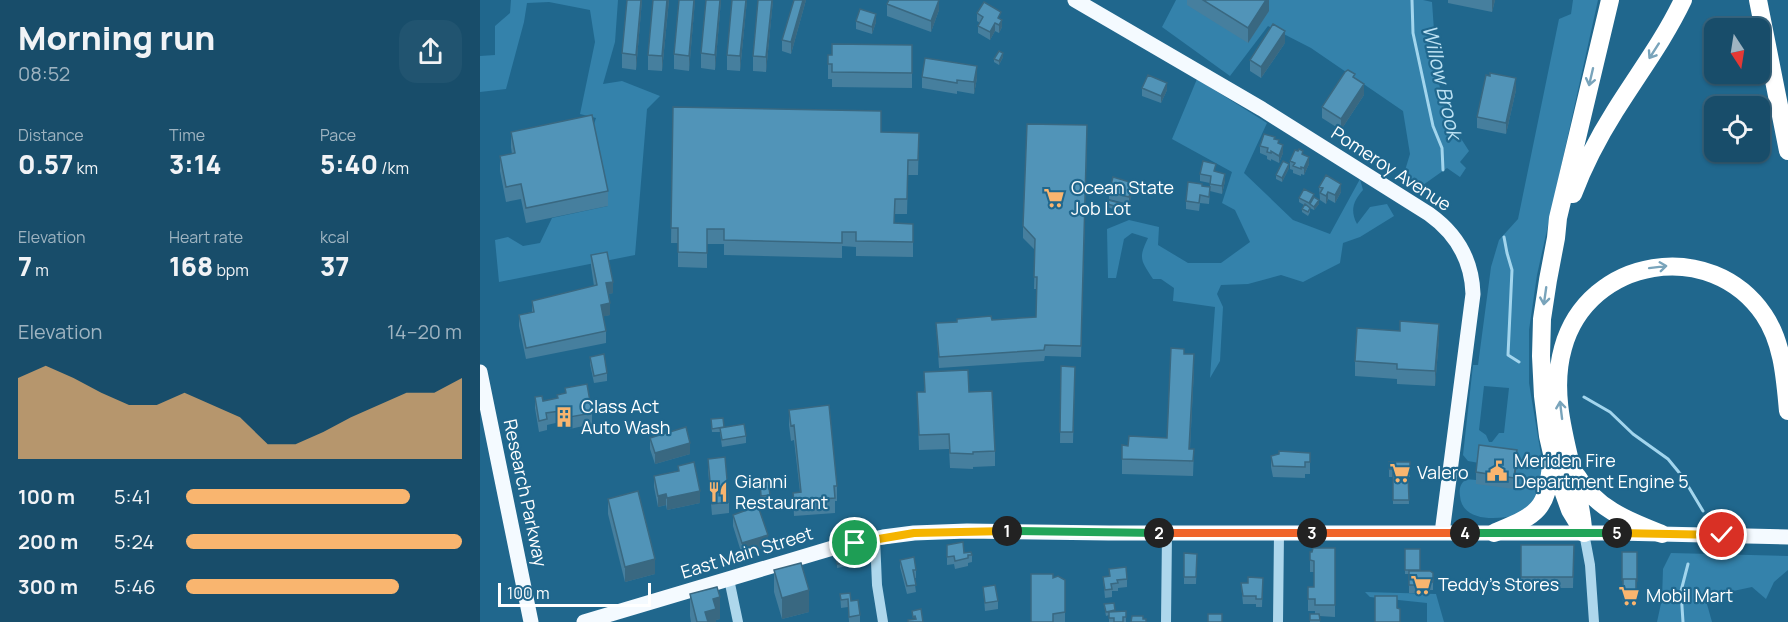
<!DOCTYPE html>
<meta charset="utf-8">
<style>
body{margin:0;font-family:Manrope,sans-serif;background:#215470;color:#f1f3f6;height:100vh;display:flex;flex-direction:column;font-size:22px;white-space:nowrap}
*{box-sizing:border-box;margin:0}
p{font-size:20px;color:#9fb4c1}
.icon{flex:none;width:33px;height:33px;fill:none;stroke:currentColor;stroke-width:2;stroke-linecap:round;stroke-linejoin:round}
.map{position:relative;flex:1;overflow:hidden}
.drawer{display:flex;flex-direction:column;background:#184d6a;width:480px}
.drawer>*{flex:none}
.needle{width:39px;rotate:168deg}
.buttons{position:absolute;left:1224px;top:18px;display:grid;gap:12px}
.buttons a{display:grid;place-items:center;width:66px;height:66px;border-radius:12px;background:#184d6a;box-shadow:0 2px 4px #0004,0 0 0 2px #36647e;font-size:30px}
.scale{position:absolute;left:18px;bottom:15px;width:153px;box-sizing:border-box;padding-left:6px;border:3px solid #fff;border-top:0;font-size:16px;line-height:21px;white-space:nowrap;color:#fff;-webkit-text-stroke:4px #20678d;paint-order:stroke}
.pin{position:absolute;display:grid;place-items:center;width:51px;height:51px;color:#fff;margin:-26px;border:3px solid #fff;border-radius:50%;box-shadow:0 2px 6px #0007}
.km{position:absolute;width:30px;height:30px;margin:-15px;border-radius:50%;background:#222;color:#fff;font-size:16px;line-height:30px;text-align:center}
.round{display:grid;place-items:center;flex:none;width:63px;height:63px;border-radius:18px;background:#215470}
.overview{display:flex;align-items:center;justify-content:space-between;height:102px;padding:0 18px}
h1{font-size:33px;font-weight:800;line-height:45px}
.metrics{display:grid;grid-template-columns:repeat(3,1fr);gap:9px;height:102px;padding:6px 18px}
.metrics div{display:grid;align-content:center}
.metrics b{font-size:26px;font-weight:800}
.metrics small{font-size:16px;font-weight:400}
.metrics p{font-size:16px}
.chart{height:168px;padding:12px 18px}
.chart p{display:flex;justify-content:space-between}
.chart svg{width:100%;height:108px;margin-top:6px;fill:#f9b56f;opacity:.7}
ul{padding:0 18px;list-style:none;font-size:20px}
li{display:grid;grid-template-columns:96px 72px 1fr;align-items:center;height:45px}
li i{height:15px;border-radius:8px;background:#f9b56f}
main{display:flex;flex:1;min-height:0}
.map>svg:first-child{display:block}
</style>
<main>
<section class="drawer">
<div class="overview"><div><h1>Morning run</h1><p>08:52</p></div><a class="round"><svg class="icon" aria-label="share" viewBox="0 0 24 24"><path d="M12 15V3M7 8l5-5 5 5M5 13v7h14v-7"/></svg></a></div>
<div class="metrics">
<div><p>Distance</p><b>0.57<small> km</small></b></div>
<div><p>Time</p><b>3:14</b></div>
<div><p>Pace</p><b>5:40<small> /km</small></b></div>
</div>
<div class="metrics">
<div><p>Elevation</p><b>7<small> m</small></b></div>
<div><p>Heart rate</p><b>168<small> bpm</small></b></div>
<div><p>kcal</p><b>37</b></div>
</div>
<div class="chart"><p><span>Elevation</span>14–20 m</p>
<svg viewBox="0 0 160 44" preserveAspectRatio="none"><path d="M0 44V11L10 6L20 11L30 17L40 22L50 22L60 17L70 22L80 27L90 38L100 38L110 33L120 27L130 22L140 17L150 17L160 11V44z"/></svg>
</div>
<ul>
<li><b>100 m</b>5:41<i style="width:81%"></i></li>
<li><b>200 m</b>5:24<i style="width:100%"></i></li>
<li><b>300 m</b>5:46<i style="width:77%"></i></li>
</ul>
</section>
<div class="map">
<svg width="1308" height="622" viewBox="0 0 1308 622">
<rect width="100%" height="100%" fill="#20678d"/>
<path fill="#3482ab" fill-rule="evenodd" d="M31,0H138L135,42L123,84L142,81L180,96L167,109L155,255L19,282L15,240L28,237L43,246L60,243L72,218L128,206L112,130L116,118L100,114L115,42L110,10L69,2L47,3L44,22L26,89L0,92V56L15,55V26L30,13Z
M696,0H943L952,2L956,59L955,67L967,117L989,151L980,162L986,168L980,177L967,168L943,185L923,177L930,154L923,111L831,48L788,26L750,76L682,27Z
M1093,0H1118L1057,275L1049,330V383L1063,467L1060,499C1053,504 1045,513 1036,515C1017,520 982,522 980,496C979,489 980,484 986,479L996,480L999,463L988,461L983,455L993,365H998L1011,267L1019,240L1038,219L1079,19L1091,14ZM1004,386L1029,388L1024,433H1019L1012,442H1009L1006,435L999,430Z
M717,79L787,123L764,173L813,220L850,234L880,179L883,190C873,201 870,211 877,224L890,207L907,204L914,216L880,237L863,243L860,263L823,282L801,275L768,284L741,285L737,294L743,307L740,361L730,378L735,307L693,301L694,288L681,279H673C661,260 658,259 668,238L652,233L644,239L636,278H628L627,229L649,220L679,227L678,245L708,263H741L770,242L755,210L742,203L752,172L692,139Z
M1191,553L1308,556V570L1294,582L1286,599L1272,587L1225,597L1232,622H1177L1182,599L1183,569Z
M885,592L956,594L964,622H947V603L890,597Z"/>
<g fill="none" stroke-linecap="round" stroke-linejoin="round">
<path stroke="#a2d5ed" stroke-width="3" d="M932,0L933,33L953,126L962,148L963,170
M1024,237L1027,253L1032,270L1028,355L1039,362
M1104,397L1130,412L1153,434L1188,459L1202,476L1223,511
M1203,622L1201,591L1208,564"/>
<path stroke="#aed7ec" stroke-width="10" d="M1104,533L1110,565L1114,622
M395,538L397,585L403,622
M249,579L258,622
M686,622L687,533
M798,622L799,533"/>
<path stroke="#f4faff" stroke-width="15" d="M595,0L782,109L949,214C977,234 992,260 993,294L962,533
M0,372L51,622
M104,622L356,547L403,537L434,533L487,531L629,533H1137L1308,537"/>
<path stroke="#fff" stroke-width="18" d="M1278,0L1308,151
M1093,194C1104,165 1118,138 1135,111C1158,74 1184,40 1203,0
M1097,476C1116,509 1149,521 1182,534
M1103,528C1098,469 1066,408 1083,348C1108,257 1231,237 1284,315C1303,343 1305,379 1308,411
M1014,533C1056,515 1067,512 1071,464
M1104,533L1090,510L1076,471L1068,436L1063,396L1061,356L1062,319L1068,280L1076,238L1078,218L1130,0"/>
</g>
<path fill="#467f9e" d="M147,0H162L156,70L142,68V53Z
M173,0H189L182,71L168,70V55Z
M199,0H215L209,71L194,69V54Z
M226,0H241L235,70L221,68V53Z
M267,0L260,71L247,70V55Z
M293,0L286,72L273,71V56Z
M314,0H326L311,54L302,51V40Z
M459,0V10L451,32L407,16V4Z
M707,0H789V11L768,43L707,5Z
M968,0H1015L1012,12L968,3Z
M497,13L521,19L522,27L519,33L515,31L510,40L498,33V26L500,23L497,21Z
M376,21L396,22L392,34L376,29Z
M805,43L781,78L770,71V60Z
M432,45V88L352,87V79H348V55Z
M523,57L519,65L514,62V59Z
M442,77L497,78L494,94L477,91V94L442,88Z
M875,78L884,95L861,130L842,118V107Z
M662,88L687,90L681,103L662,96Z
M1036,90L1026,134L997,128V117Z
M193,107L401,132L439,133L438,175H428L427,214H415L414,223L433,224V257L376,256V247L362,246V258L244,255V244H227V268L198,267V243H191Z
M31,132L128,191V206L46,223L41,199L26,202L20,171V156L32,154L31,147Z
M607,137L601,357L565,356L564,361L459,368L456,323L556,317L557,289H554L555,250L543,238V226Z
M795,139L799,144L803,153L799,163L791,159V161L787,159V156L780,153V146Z
M823,154L829,164L824,175L821,174V176L813,173V170L810,169V161Z
M809,168L802,182L796,179V175Z
M736,172L745,181L742,194L730,191L729,204L720,203L719,211L706,209V201L722,186L730,187V183L720,181V174Z
M839,187L861,192L855,203L848,199L846,204L840,200Z
M653,190L649,204L629,199V192Z
M834,197L839,204L834,210L830,208V212L828,216L822,212V209L824,205L819,202V198Z
M627,204L644,208L643,212L627,207Z
M111,255L133,293L128,294L130,315L123,316L126,331V343L46,359L39,326V315L52,312V301L114,286L111,266Z
M920,331L959,339L955,386L917,384V379L875,376V361Z
M704,354L714,369L710,449H714L713,476L642,474V459L648,446L687,438Z
M110,357L127,373V381L114,383L110,364Z
M581,366L595,367L593,443H580Z
M444,372L489,392L515,451V466L493,467V469L470,468L469,449L439,450L437,392H444Z
M85,388L112,413V424L90,429L89,423L81,424L80,422L67,425V430L59,432L55,408V397L63,401L77,399V395L85,393Z
M309,410L357,486V501H355V513L314,516L313,493L320,492L314,440L311,441L309,425Z
M231,423L266,436V443L242,447L240,432H232Z
M170,438L210,454L175,464L170,449Z
M830,453V474H825V478L793,477L791,467V456Z
M228,459L249,502V513L232,515L228,470Z
M909,462H930V477H928L929,504H913V477H909Z
M1037,462L1034,489L996,484V472Z
M198,466L220,503L187,510L186,505L178,507L174,487V476L198,471Z
M280,481L290,495V503L281,504Z
M128,499L175,574L145,582L128,514Z
M253,515L288,546L262,555L253,526Z
M467,545L484,553L492,555V562L488,563V566L475,569L474,564L467,565Z
M1041,545H1094L1093,588H1041Z
M855,548V617L839,616L840,622H830V614H835V611H828V587H834V572H830V552Z
M925,549L940,571L953,573V590H950V593H929V574H925Z
M1142,552H1157L1156,606H1143Z
M704,553L717,554L716,584H704Z
M420,560L436,570V578H434L436,592L427,594L420,567Z
M357,561L368,562V566L357,568Z
M629,569L647,579V587L638,588V591H632V597L625,598L623,577L629,576Z
M294,570L329,612L302,619L294,592Z
M573,578L585,580V622H551Z
M783,578L782,607H776V604H763L761,583H768Z
M503,587L518,601V609L505,611Z
M210,594L240,619L236,620V622H211L210,616Z
M360,594L371,601L380,615V622H369L368,607L361,608Z
M624,604L635,611H646V622H629V615L626,616Z"/>
<path fill="#396881" d="M161,0H162L156,70V55Z
M187,0H189L182,71V56Z
M214,0H215L209,71V56Z
M240,0H241L235,70V55Z
M266,0H267L260,71V56Z
M292,0H293L286,72V57Z
M323,0H326L311,54V42Z
M459,0V10L451,32V21Z
M786,0H789V11L768,43V28Z
M1012,0H1015L1012,12Z
M396,14V22L392,34V27Z
M522,20V27L519,33V25Z
M515,23V31L510,40V32Z
M805,31V43L781,78V67Z
M523,53V57L519,65V61Z
M497,66V78L494,94V82Z
M1036,78V90L1026,134V123Z
M687,83V90L681,103V96Z
M884,84V95L861,130V119Z
M803,145V153L799,163V156Z
M829,157V164L824,175V168Z
M809,164V168L802,182V178Z
M745,174V181L742,194V186Z
M653,183V190L649,204V197Z
M861,184V192L855,203V195Z
M848,192V199L846,204V196Z
M839,200V204L834,210V207Z
M133,282V293L126,295V283Z
M130,303V315L121,317V305Z
M959,324V339L955,386V371Z
M714,354V369L709,464V449Z
M210,443V454L175,464V453Z
M1037,450V462L1034,489V478Z
M220,491V503L187,510V498Z
M186,494V505L178,507V496Z
M288,535V546L262,555V543Z
M175,559V574L145,582V567Z
M329,590V612L302,619V598Z
M240,597V619L236,620V622H225V612L233,599Z"/>
<path fill="#5194b8" stroke="#396881" stroke-width="1.5" d="M147,0H161L156,55L142,53Z
M173,0H187L182,56L168,55Z
M199,0H214L209,56L194,54Z
M226,0H240L235,55L221,53Z
M252,0H266L260,56L247,55Z
M278,0H292L286,57L273,56Z
M314,0H323L311,42L302,40Z
M409,0H459L451,21L407,4Z
M723,0H786L768,28Z
M504,2L521,12L518,18L522,20L519,25L515,23L510,32L498,26L503,17L497,13Z
M380,9L396,14L392,27L376,21Z
M793,24L805,31L781,67L770,60Z
M352,44L432,45V73L352,72V64H348V55H352Z
M519,51L523,53L519,61L514,59Z
M445,58L497,66L494,82L477,80V83L442,77Z
M868,70L875,74L873,77L884,84L861,119L842,107L865,72Z
M1010,73L1036,78L1026,123L997,117L1006,75L1010,76Z
M668,75L687,83L681,96L662,88Z
M193,107L401,111V132L439,133L438,160H428L427,199H415L414,223L433,224V242L376,241V232H362V243L244,240V229H227V253L198,252V228H191Z
M112,115L128,191L46,208L41,184L26,187L20,156L35,153L31,132Z
M547,124L607,125L601,346L565,345L564,350L459,357L456,323L477,322V319L511,316L512,320L556,317L557,277H554L555,239L543,226Z
M784,134L795,137L794,139L799,140L798,143L803,145L799,156L791,151V153L787,152L788,148L780,146Z
M819,149L823,151L822,154L829,157L824,168L821,167V169L813,166L815,163L810,161L815,150L818,151Z
M723,161L736,164L734,171L745,174L742,186L730,184L731,176L720,174Z
M803,161L809,164L802,178L796,175Z
M846,175L861,184L855,195L848,192L846,196L840,193L843,188L839,187Z
M633,177L653,183L649,197L629,192Z
M708,182L722,184V186L730,187L729,197L720,195L719,203L706,201Z
M824,189L834,194L829,203L819,198Z
M834,197L839,200L834,207L830,204Z
M628,200L644,204L643,208L627,204Z
M825,204L830,208L828,212L822,209Z
M127,252L133,282L126,283L130,303L121,305L126,331L46,348L39,315L54,312L52,301L117,285L111,255Z
M920,321L959,324L955,371L917,369V364L875,361L877,328L920,331Z
M691,348L704,349V354H714L709,449H714L713,461L642,459V445L648,446L649,436L687,438Z
M124,354L127,373L114,376L110,357Z
M581,366L595,367L593,432H580Z
M488,370L489,392L512,391L515,451L493,452V454L470,453L469,434L439,435L437,392H445L444,372Z
M107,384L112,413L90,417L89,412L81,413L80,411L66,413L67,419L59,421L55,397L62,396L63,401L78,398L77,395L86,393L85,388Z
M349,405L357,486H354L355,498L314,501L313,493L321,492L314,425L311,426L309,410Z
M243,418L244,427L232,429L231,419Z
M264,424L266,436L242,440L240,428Z
M206,427L210,443L175,453L170,438Z
M999,445L1037,450L1034,478L996,472Z
M799,451L830,453V462H825V467L793,466L791,456L799,454Z
M245,457L249,502L232,504L228,459Z
M214,462L220,491L187,498L186,494L178,496L174,476L199,471L198,466Z
M909,462H930V469H909Z
M913,473H928L929,500H913Z
M288,480L290,495L281,496L280,481Z
M158,491L175,559L145,567L128,499Z
M278,506L288,535L262,543L253,515Z
M483,542L484,553L491,552L492,555H488V558L475,561L474,556L467,557V545Z
M1041,545H1094L1093,577H1041Z
M833,548H855V605H835V599H828V587H834V561L830,560V552H832Z
M925,549H940V570H925Z
M1142,552H1157V581H1156V579H1143L1142,581Z
M704,553L717,554L716,577H704Z
M434,557L436,570H433L436,585L427,586L420,560Z
M367,560L368,562L357,564V561Z
M321,563L329,590L302,598L294,570Z
M646,567L647,579L637,580L638,583L631,584L632,589L625,590L623,577L630,576L629,569Z
M929,571H950L953,573V582H950V585H929Z
M551,574H573V578L578,576L585,580V612L573,614V622H551Z
M768,577L783,578L782,599H776V596H763L761,583H768Z
M1143,579H1156V598L1143,599Z
M515,585L518,601L505,603L503,587Z
M237,587L240,597L233,599L236,609L225,612L228,622H217L210,594Z
M370,593L371,601L378,600L380,615L369,617L368,599L361,600L360,594Z
M895,596H917V608L920,609V622H895Z
M634,603L635,610L626,612L624,604Z
M441,609L443,622H428V620L436,619L435,616L433,617L432,611Z
M646,611V617H643V622H634V618H629V612Z
M728,614H742V622H728Z
M830,614H839L840,620H830Z
M652,616H663V619H666V622H651Z"/>
<defs><path id="oneway-shaft" d="M-6 0H5M1.5-3L5.5 0L1.5 3" fill="none" stroke-width="1.6" stroke-linecap="round" stroke-linejoin="round" transform="scale(1.5)"/></defs>
<g stroke="#79a4bb">
<use href="#oneway-shaft" transform="translate(1174 51) rotate(123)"/>
<use href="#oneway-shaft" transform="translate(1111 77) rotate(103)"/>
<use href="#oneway-shaft" transform="translate(1178 267) rotate(-7)"/>
<use href="#oneway-shaft" transform="translate(1065 296) rotate(98)"/>
<use href="#oneway-shaft" transform="translate(1081 410) rotate(-97)"/>
</g>
<g fill="none" stroke-linecap="round" stroke-linejoin="round">
<g stroke="#fff" stroke-width="12">
<path id="split-1" d="M375,543L434,533L527,531"/>
</g>
<g stroke="#fff" stroke-width="12">
<path id="split-2" d="M527,531L679,533"/>
</g>
<g stroke="#fff" stroke-width="12">
<path id="split-3" d="M679,533H832"/>
</g>
<g stroke="#fff" stroke-width="12">
<path id="split-4" d="M832,533H985"/>
</g>
<g stroke="#fff" stroke-width="12">
<path id="split-5" d="M985,533H1137"/>
</g>
<g stroke="#fff" stroke-width="12">
<path id="split-6" d="M1137,533L1242,535"/>
</g>
<use href="#split-1" stroke="#f5b400" stroke-width="8"/>
<use href="#split-2" stroke="#22a559" stroke-width="8"/>
<use href="#split-3" stroke="#f0652b" stroke-width="8"/>
<use href="#split-4" stroke="#f0652b" stroke-width="8"/>
<use href="#split-5" stroke="#22a559" stroke-width="8"/>
<use href="#split-6" stroke="#f5b400" stroke-width="8"/>
</g>
<defs>
<g id="supermarket-bare" transform="scale(1.62)"><path d="M-6-5.5h2.5l.6 2H6L4.5 2H-2.5L-4.4-4H-6ZM-1.5 3.2a1.3 1.3 0 1 0 .1 0ZM3 3.2a1.3 1.3 0 1 0 .1 0Z" fill="#f9b56f" stroke="#20678d" stroke-width="2.5" paint-order="stroke"/></g>
<g id="building-bare" transform="scale(1.62)"><path d="M-4-6H4V6H1V3H-1V6H-4ZM-2.5-4.3h1.7v1.8h-1.7ZM.8-4.3h1.7v1.8H.8ZM-2.5-1h1.7V.8h-1.7ZM.8-1h1.7V.8H.8Z" fill="#f9b56f" stroke="#20678d" stroke-width="2.5" paint-order="stroke"/></g>
<g id="civic-bare" transform="scale(1.62)"><path d="M-.6-6.5H3V-4.5H.6V-3L4-1V1h2V6H-6V1h2V-1L-.6-3ZM-1.2 2.5V6h2.4V2.5Z" fill="#f9b56f" stroke="#20678d" stroke-width="2.5" paint-order="stroke"/></g>
<g id="restaurant-bare" transform="scale(1.62)"><path d="M-5-6h1v4h1v-4h1v4h1v-4h1v5L-1.5 .5V6h-2V.5L-5-1ZM5-6V6H3V1.5H1.5Q1.5-4 5-6Z" fill="#f9b56f" stroke="#20678d" stroke-width="2.5" paint-order="stroke"/></g>
</defs>
<g fill-rule="evenodd">
<use href="#supermarket-bare" x="574" y="198"/>
<use href="#building-bare" x="84" y="417"/>
<use href="#civic-bare" x="1017" y="471"/>
<use href="#supermarket-bare" x="920" y="473"/>
<use href="#restaurant-bare" x="238" y="492"/>
<use href="#supermarket-bare" x="941" y="585"/>
<use href="#supermarket-bare" x="1149" y="596"/>
</g>
<g text-anchor="middle" stroke-width="4.5" stroke-linejoin="round" paint-order="stroke">
<g font-size="18" fill="#fff" stroke="#20678d">
<text transform="translate(911 169) rotate(33)" y="6">Pomeroy Avenue</text>
<text transform="translate(45 493) rotate(78)" y="6">Research Parkway</text>
<text transform="translate(267 553) rotate(-17)" y="6">East Main Street</text>
</g>
<g font-size="18" fill="#fff" stroke="#20678d" text-anchor="start">
<text x="591" y="194">Ocean State<tspan x="591" dy="21">Job Lot</tspan></text>
<text x="101" y="413">Class Act<tspan x="101" dy="21">Auto Wash</tspan></text>
<text x="1034" y="467">Meriden Fire<tspan x="1034" dy="21">Department Engine 5</tspan></text>
<text x="937" y="479">Valero</text>
<text x="255" y="488">Gianni<tspan x="255" dy="21">Restaurant</tspan></text>
<text x="958" y="591">Teddy's Stores</text>
<text x="1166" y="602">Mobil Mart</text>
</g>
<g font-size="20" font-style="italic" fill="#bde2f4" stroke="#20678d">
<text transform="translate(962 82) rotate(77)" y="7">Willow Brook</text>
</g>
</g>
</svg>
<div class="buttons">
<a><svg class="needle" viewBox="-14 -14 28 28"><path d="M0-13l5 13h-10z" fill="#e53935"/><path d="M0 13l5-13h-10z" fill="#9fb4c1"/></svg></a>
<a><svg class="icon" aria-label="locate" viewBox="0 0 24 24"><circle cx="12" cy="12" r="6"/><path d="M12 2v4M12 18v4M2 12h4M18 12h4"/></svg></a>
</div>
<div class="scale">100 m</div>
<div class="pin" style="left:375px;top:543px;background:#1e9e55"><svg class="icon" aria-label="arrive" viewBox="0 0 24 24"><path d="M6 21V4h12l-3 4 3 4H6"/></svg></div>
<div class="pin" style="left:1242px;top:535px;background:#d93025"><svg class="icon" aria-label="check" viewBox="0 0 24 24"><path d="M5 12l5 5 9-10"/></svg></div>
<b class="km" style="left:527px;top:531px">1</b>
<b class="km" style="left:679px;top:533px">2</b>
<b class="km" style="left:832px;top:533px">3</b>
<b class="km" style="left:985px;top:533px">4</b>
<b class="km" style="left:1137px;top:533px">5</b>
</div>
</main>
